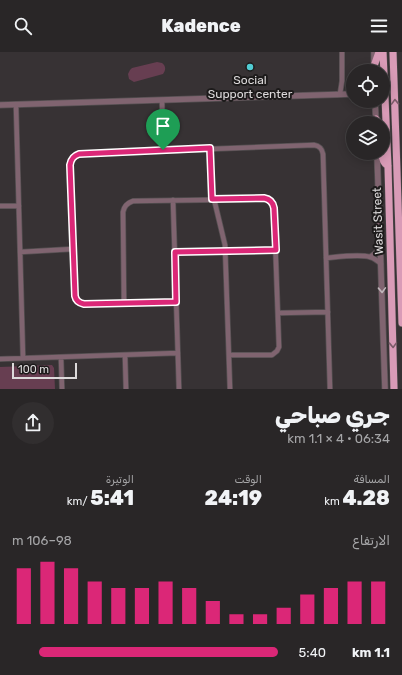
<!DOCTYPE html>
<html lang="ar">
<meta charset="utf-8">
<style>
body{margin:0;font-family:Rubik,Cairo,sans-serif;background:#312e2f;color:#f1f3f6;direction:rtl;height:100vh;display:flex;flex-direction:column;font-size:15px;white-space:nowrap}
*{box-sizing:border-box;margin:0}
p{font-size:13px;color:#a5a5a7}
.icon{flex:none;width:22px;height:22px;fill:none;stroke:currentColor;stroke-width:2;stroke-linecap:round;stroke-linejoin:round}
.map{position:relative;height:337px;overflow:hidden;direction:ltr}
.drawer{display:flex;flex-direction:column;background:#292627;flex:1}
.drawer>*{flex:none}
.tools{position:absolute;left:346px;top:12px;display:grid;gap:8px}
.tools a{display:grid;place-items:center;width:44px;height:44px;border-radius:50%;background:#292627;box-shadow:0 2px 10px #0003,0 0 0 1px #454344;font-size:20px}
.scale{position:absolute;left:12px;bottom:10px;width:65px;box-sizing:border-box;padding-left:4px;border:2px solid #dddadb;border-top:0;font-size:11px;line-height:14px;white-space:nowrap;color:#dddadb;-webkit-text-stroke:3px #1d1b1b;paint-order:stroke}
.pin{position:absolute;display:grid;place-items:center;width:34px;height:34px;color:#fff;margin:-41px -17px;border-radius:50% 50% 50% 0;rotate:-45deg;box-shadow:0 0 4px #0007}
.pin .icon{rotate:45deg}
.round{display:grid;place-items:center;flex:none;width:42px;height:42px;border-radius:21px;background:#312e2f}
.summary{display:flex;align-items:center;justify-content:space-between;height:68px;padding:0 12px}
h1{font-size:22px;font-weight:800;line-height:30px}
.stats{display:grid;grid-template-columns:repeat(3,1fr);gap:6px;height:68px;padding:4px 12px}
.stats div{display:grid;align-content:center}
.stats b{font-size:20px;font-weight:800}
.stats small{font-size:11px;font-weight:400}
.stats p{font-size:11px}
.chart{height:112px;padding:8px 12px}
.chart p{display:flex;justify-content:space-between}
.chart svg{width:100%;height:72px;margin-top:4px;stroke:#db2777;stroke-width:6}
ul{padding:0 12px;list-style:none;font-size:13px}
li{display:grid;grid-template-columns:64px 48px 1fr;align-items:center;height:30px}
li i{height:10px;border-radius:5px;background:#db2777}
header{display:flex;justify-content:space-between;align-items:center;height:52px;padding:0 12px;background:#292627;font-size:18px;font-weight:800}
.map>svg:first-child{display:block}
</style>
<header><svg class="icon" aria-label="menu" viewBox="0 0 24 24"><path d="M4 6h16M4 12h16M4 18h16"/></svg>Kadence<svg class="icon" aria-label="search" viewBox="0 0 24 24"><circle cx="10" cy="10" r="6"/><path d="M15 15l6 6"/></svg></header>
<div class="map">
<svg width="402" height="337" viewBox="0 0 402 337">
<rect width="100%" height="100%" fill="#373234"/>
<path fill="#673e51" d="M157,10L162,11C166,14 166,18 163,22L134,30L129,27L128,22L130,18L132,16Z
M52,313L54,316L55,337H0V315Z"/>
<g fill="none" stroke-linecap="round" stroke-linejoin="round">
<g stroke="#555052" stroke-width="6">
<path id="minor" d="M340,42L342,29V0
M162,48L163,98
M16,53L23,306
M210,97L212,147
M214,147L225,193L230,337
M173,148L179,337
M0,154H19
M20,200L73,197
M175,200L276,198
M370,205L374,202L380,196
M326,206C338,205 359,202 370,205C374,206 378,209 381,212
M176,250L84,252C79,251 76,249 75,244L70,113C71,107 74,104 79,102L314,93C320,94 322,97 323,102L330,337
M124,251L123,160C124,154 127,151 133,149L267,147L272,150L274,156L279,295L277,299L272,303H229
M278,261L328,260
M125,303L126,337
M61,305L62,337
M0,307L178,301"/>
</g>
<g stroke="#555052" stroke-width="7">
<path id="tertiary" d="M374,0V19
M375,49L376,71
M0,53L353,42
M377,101L385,337"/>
</g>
<g stroke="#555052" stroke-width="8">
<path id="trunk" d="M383,0L388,114L394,337
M393,0L402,271
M374,14L379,0
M376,67L379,71
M382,101C382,107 383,111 388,114"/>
</g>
<use href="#minor" stroke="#806470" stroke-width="4.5"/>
<use href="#tertiary" stroke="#806470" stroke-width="5.5"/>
<use href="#trunk" stroke="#d99bb7" stroke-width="7"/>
</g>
<defs><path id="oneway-chevron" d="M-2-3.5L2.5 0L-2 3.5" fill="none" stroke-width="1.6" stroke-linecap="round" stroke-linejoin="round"/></defs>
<g stroke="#7b5b69">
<use href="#oneway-chevron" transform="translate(395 50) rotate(-92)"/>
<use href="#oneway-chevron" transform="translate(393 293) rotate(88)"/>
</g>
<use stroke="#c1b7bb" href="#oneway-chevron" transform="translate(382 238) rotate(88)"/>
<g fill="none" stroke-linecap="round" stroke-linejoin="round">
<g stroke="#fff" stroke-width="8">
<path id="route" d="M210,96L212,147L264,146C270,147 273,150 274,156L276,198L175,200L176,250L84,252C79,251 76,249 75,244L70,113C71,107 73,104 79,102Z"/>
</g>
<use href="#route" stroke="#db2777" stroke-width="5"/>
</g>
<circle fill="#51ccd3" stroke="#1d1b1b" stroke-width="1.5" cx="250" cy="15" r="4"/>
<g text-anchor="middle" stroke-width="4" stroke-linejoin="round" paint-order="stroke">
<g font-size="12" fill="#dddadb" stroke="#1d1b1b">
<text x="250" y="32">Social<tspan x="250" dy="14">Support center</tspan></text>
</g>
<g font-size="12" fill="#dddadb" stroke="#1d1b1b">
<text transform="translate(378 169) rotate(-92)" y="4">Wasit Street</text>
</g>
</g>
</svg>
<div class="tools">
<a><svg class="icon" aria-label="locate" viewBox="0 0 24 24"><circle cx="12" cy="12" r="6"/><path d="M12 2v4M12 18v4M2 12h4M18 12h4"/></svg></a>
<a><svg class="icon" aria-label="layers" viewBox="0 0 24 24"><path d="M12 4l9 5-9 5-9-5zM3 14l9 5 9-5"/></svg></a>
</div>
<div class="scale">100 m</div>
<div class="pin" style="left:163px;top:98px;background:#1e9e55"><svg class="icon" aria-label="arrive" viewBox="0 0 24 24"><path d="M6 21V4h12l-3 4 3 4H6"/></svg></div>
</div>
<section class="drawer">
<div class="summary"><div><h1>جري صباحي</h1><p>06:34 · 4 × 1.1 km</p></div><a class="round"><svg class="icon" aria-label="share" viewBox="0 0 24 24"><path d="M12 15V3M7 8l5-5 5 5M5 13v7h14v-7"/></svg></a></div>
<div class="stats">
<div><p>المسافة</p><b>4.28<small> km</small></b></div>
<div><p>الوقت</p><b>24:19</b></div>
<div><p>الوتيرة</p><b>5:41<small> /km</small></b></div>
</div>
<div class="chart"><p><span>الارتفاع</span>98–106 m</p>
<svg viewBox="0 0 160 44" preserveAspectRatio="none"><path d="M5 44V10M15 44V6M25 44V10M35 44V18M45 44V22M55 44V22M65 44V18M75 44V22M85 44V30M95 44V38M105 44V38M115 44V34M125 44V26M135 44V22M145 44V18M155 44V18"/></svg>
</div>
<ul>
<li><b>1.1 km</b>5:40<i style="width:90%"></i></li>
</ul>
</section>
